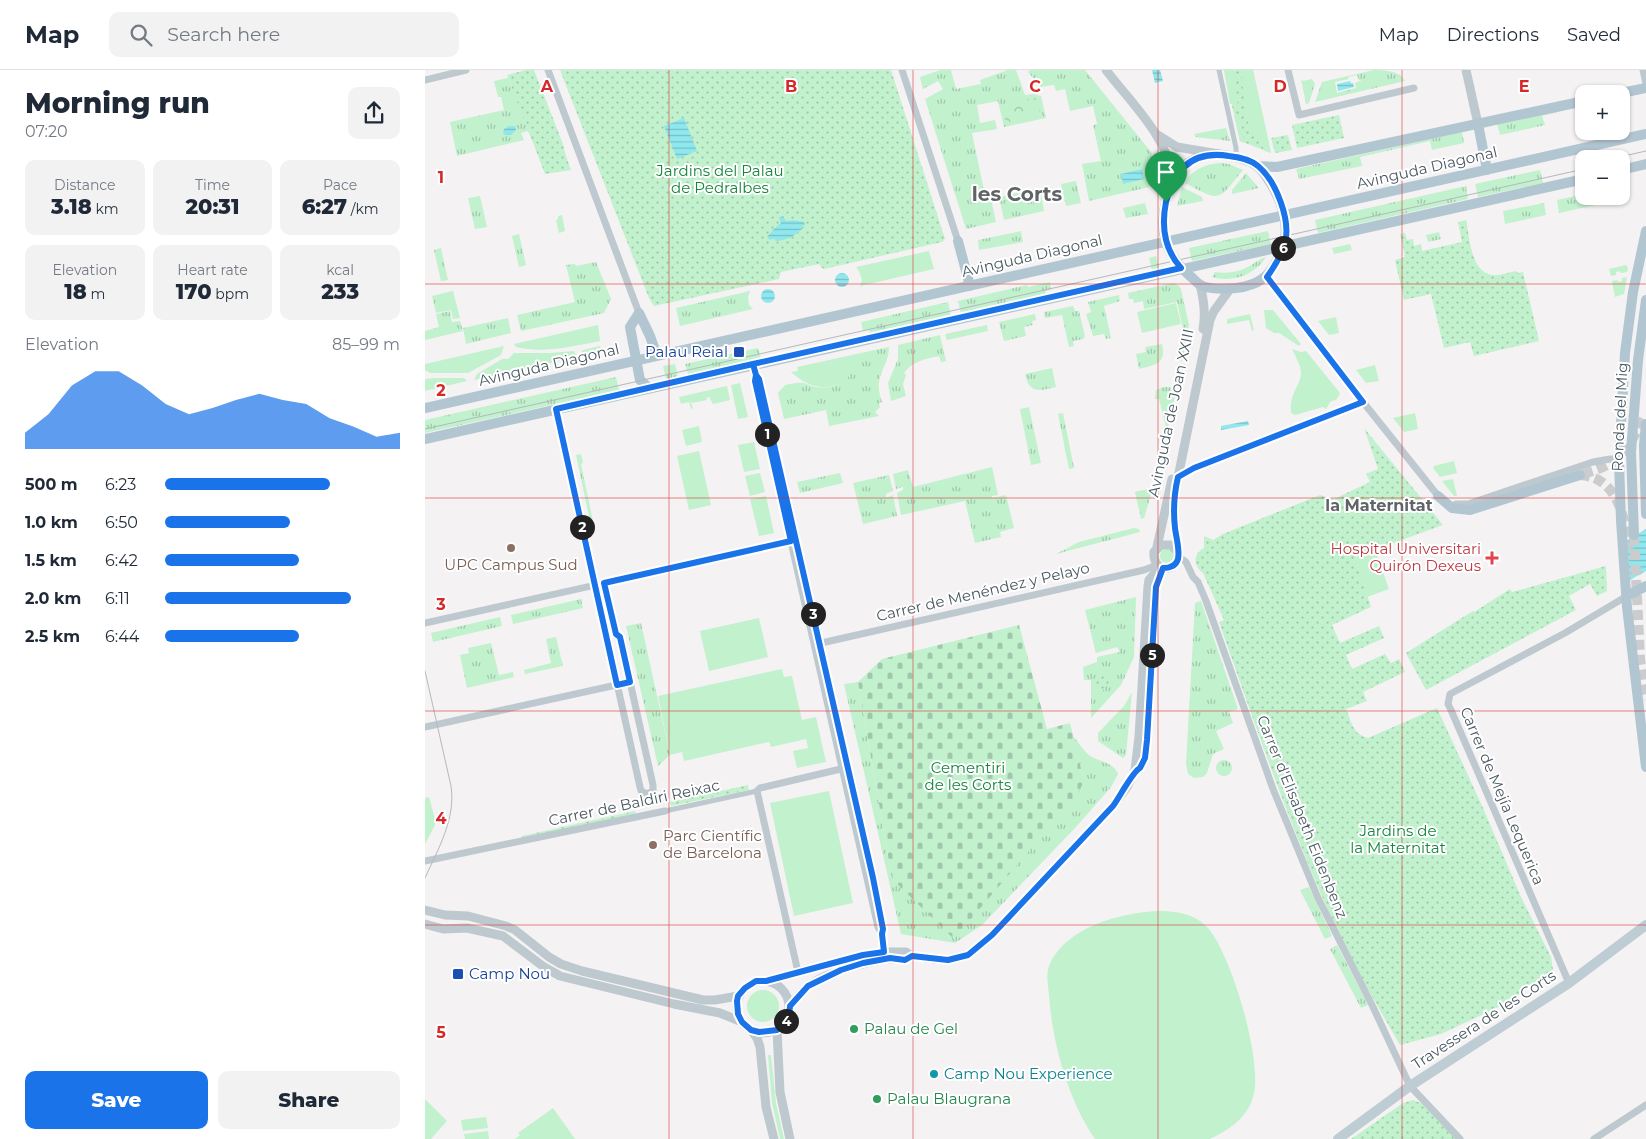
<!DOCTYPE html>
<meta charset="utf-8">
<style>
body{margin:0;font-family:Montserrat,sans-serif;background:#f2f2f3;color:#1f2937;height:100vh;display:flex;flex-direction:column;font-size:19px;white-space:nowrap}
*{box-sizing:border-box;margin:0}
p{font-size:16px;color:#747a83}
.icon{flex:none;width:28px;height:28px;fill:none;stroke:currentColor;stroke-width:2;stroke-linecap:round;stroke-linejoin:round}
.map{position:relative;flex:1;overflow:hidden}
.sheet{display:flex;flex-direction:column;background:#fff;width:425px}
.sheet>*{flex:none}
.controls{position:absolute;left:1150px;top:15px;display:grid;gap:10px}
.controls a{display:grid;place-items:center;width:55px;height:55px;border-radius:10px;background:#fff;box-shadow:0 1px 4px #0004;font-size:25px}
.pin{position:absolute;display:grid;place-items:center;width:42px;height:42px;color:#fff;margin:-51px -21px;border-radius:50% 50% 50% 0;rotate:-45deg;box-shadow:0 0 5px #0007}
.pin .icon{rotate:45deg}
.km{position:absolute;width:25px;height:25px;margin:-12px;border-radius:50%;background:#222;color:#fff;font-size:14px;line-height:25px;text-align:center}
.round{display:grid;place-items:center;flex:none;width:52px;height:52px;border-radius:10px;background:#f2f2f3}
.overview{display:flex;align-items:center;justify-content:space-between;height:85px;padding:0 25px}
h1{font-size:28px;font-weight:800;line-height:38px}
.figures{display:grid;grid-template-columns:repeat(3,1fr);gap:8px;height:85px;padding:5px 25px}
.figures div{display:grid;align-content:center;border-radius:10px;background:#f2f2f3;text-align:center}
.figures b{font-size:21px;font-weight:800}
.figures small{font-size:14px;font-weight:400}
.figures p{font-size:14px}
.chart{height:140px;padding:10px 25px}
.chart p{display:flex;justify-content:space-between}
.chart svg{width:100%;height:90px;margin-top:5px;fill:#1a73e8;opacity:.7}
.action{display:flex;gap:10px;margin-top:auto;padding:10px 25px}
.action a{flex:1;height:58px;border-radius:10px;background:#1a73e8;color:#fff;font-size:20px;font-weight:800;line-height:58px;text-align:center}
.action a+a{background:#f2f2f3;color:#1f2937}
ul{padding:0 25px;list-style:none;font-size:16px}
li{display:grid;grid-template-columns:80px 60px 1fr;align-items:center;height:38px}
li i{height:12px;border-radius:6px;background:#1a73e8}
header{display:flex;align-items:center;gap:30px;box-sizing:border-box;height:70px;padding:0 25px;background:#fff;border-bottom:1px solid #e0e1e3}
header strong{font-size:24px}
nav{display:flex;gap:28px;margin-inline-start:auto;font-size:18px}
.search{width:350px;height:45px;background:#f2f2f3;display:flex;align-items:center;gap:12px;box-sizing:border-box;padding:0 18px;border-radius:10px;color:#747a83;font-size:19px}
main{display:flex;flex:1;min-height:0}
.map>svg:first-child{display:block}
</style>
<header>
<strong>Map</strong>
<div class="search"><svg class="icon" aria-label="search" viewBox="0 0 24 24"><circle cx="10" cy="10" r="6"/><path d="M15 15l6 6"/></svg>Search here</div>
<nav><a>Map</a><a>Directions</a><a>Saved</a></nav>
</header>
<main>
<section class="sheet">
<div class="overview"><div><h1>Morning run</h1><p>07:20</p></div><a class="round"><svg class="icon" aria-label="share" viewBox="0 0 24 24"><path d="M12 15V3M7 8l5-5 5 5M5 13v7h14v-7"/></svg></a></div>
<div class="figures">
<div><p>Distance</p><b>3.18<small> km</small></b></div>
<div><p>Time</p><b>20:31</b></div>
<div><p>Pace</p><b>6:27<small> /km</small></b></div>
</div>
<div class="figures">
<div><p>Elevation</p><b>18<small> m</small></b></div>
<div><p>Heart rate</p><b>170<small> bpm</small></b></div>
<div><p>kcal</p><b>233</b></div>
</div>
<div class="chart"><p><span>Elevation</span>85–99 m</p>
<svg viewBox="0 0 160 44" preserveAspectRatio="none"><path d="M0 44V36L10 27L20 13L30 6L40 6L50 13L60 22L70 27L80 24L90 20L100 17L110 20L120 22L130 29L140 33L150 38L160 36V44z"/></svg>
</div>
<ul>
<li><b>500 m</b>6:23<i style="width:70%"></i></li>
<li><b>1.0 km</b>6:50<i style="width:53%"></i></li>
<li><b>1.5 km</b>6:42<i style="width:57%"></i></li>
<li><b>2.0 km</b>6:11<i style="width:79%"></i></li>
<li><b>2.5 km</b>6:44<i style="width:57%"></i></li>
</ul>
<div class="action"><a>Save</a><a>Share</a></div>
</section>
<div class="map">
<svg width="1221" height="1069" viewBox="0 0 1221 1069">
<defs>
<pattern id="grass-tufts" width="24" height="20" patternUnits="userSpaceOnUse" patternTransform="scale(1.25)"><rect width="24" height="20" fill="#c2f1ce"/><path d="M3 7l-1-3M5 7V3M7 7l1-3M15 17l-1-3M17 17v-4M19 17l1-3" fill="none" stroke="#a0c6ab"/></pattern>
<pattern id="forest-crowns" width="20" height="18" patternUnits="userSpaceOnUse" patternTransform="scale(1.25)"><rect width="20" height="18" fill="#c2f1ce"/><path d="M2 6a3 3 0 1 1 6 0M12 15a3 3 0 1 1 6 0" fill="none" stroke="#a0c6ab"/></pattern>
<pattern id="cemetery-stones" width="16" height="16" patternUnits="userSpaceOnUse" patternTransform="scale(1.25)"><rect width="16" height="16" fill="#c2f1ce"/><path d="M2 7V4a2 2 0 0 1 4 0v3zM10 15v-3a2 2 0 0 1 4 0v3z" fill="#a0c6ab"/></pattern>
<pattern id="park-dots" width="8" height="8" patternUnits="userSpaceOnUse" patternTransform="scale(1.25)"><rect width="8" height="8" fill="#c2f1ce"/><path d="M2 2h.1M6 6h.1" fill="none" stroke="#a0c6ab" stroke-width="1.8" stroke-linecap="round"/></pattern>
<pattern id="water-rules" width="6" height="5" patternUnits="userSpaceOnUse" patternTransform="scale(1.25)"><rect width="6" height="5" fill="#8fe8ee"/><path d="M0 2.5h6" fill="none" stroke="#77bfc4"/></pattern>
</defs>
<rect width="100%" height="100%" fill="#f5f2f3"/>
<path fill="url(#grass-tufts)" fill-rule="evenodd" d="M515,0H526L531,19L556,14L555,10L583,0H591L600,25L609,24L616,26L621,48L579,57L573,31L552,35L555,53L570,50L572,59L547,63L561,130L566,129L571,152L541,159L500,29L518,19L513,11L498,19L495,7Z
M605,0H660L726,82L733,115L664,131L657,94L676,91L668,55L672,54L668,36L645,41L640,19L631,21L629,15L614,17L615,11L609,9L603,2Z
M949,0C959,0 976,1 980,11L890,32L897,12ZM932,5L934,10H937L930,13L931,18L912,23L910,12L924,9L923,7Z
M83,8C92,30 103,50 108,73L103,61L96,63L99,70L32,86L25,52L79,40L76,27H73L69,11Z
M876,9L878,11L887,9L890,14L884,33L881,34Z
M1159,35V44L1157,36L1117,46L1120,55L1075,65L1072,54Z
M801,58L805,71L771,67L769,64Z
M1037,62L1039,73L1007,80L1005,71L935,87L937,96L874,109L871,99Z
M796,93L804,94L818,100C792,132 796,132 760,113C767,99 781,94 796,93Z
M1115,100L1118,113L1053,127L1050,114Z
M821,103L834,118L807,124V120Z
M651,111L656,133L641,136L636,114Z
M1041,116L1043,129L893,163L890,150Z
M757,117L777,127L778,131L752,136Z
M615,118L619,141L579,150L574,127Z
M1159,124V126H1174L1175,134L1134,143L1132,130Z
M55,126L62,157L50,159L43,128Z
M720,133L723,144L701,148L698,138Z
M1119,133L1121,145L1080,154L1078,141Z
M137,145L140,161L134,163L131,150L133,149V146Z
M596,161L598,172L554,180L553,170Z
M843,161L846,174L767,191L764,178Z
M1014,162L1016,169L1003,172L1001,165Z
M94,164L101,195L94,197L87,166Z
M16,178L23,210L16,211L9,180Z
M731,186L734,198L727,200L724,188Z
M841,187C830,205 808,213 787,207L790,202C801,204 813,202 823,197C830,193 834,189 841,187Z
M171,192L186,229L179,243L96,261L92,245L150,232L141,195L150,194L151,196Z
M625,212L626,219L620,221L621,224L536,244L533,231L602,215L603,217Z
M748,213L753,215L756,219L764,255L757,291L752,289L758,259L752,232L719,239L718,231L709,233L708,229H704L703,223Z
M28,221L35,248L28,249L26,240L11,243L7,226Z
M325,221L323,227L324,235L328,239L255,256L251,238Z
M694,225L695,231L679,236L686,268L681,269L679,264L668,266L661,244L666,242L663,232Z
M523,232L526,246L445,264L444,260L438,261L436,252Z
M648,236L650,241H654L660,266L658,269L648,271L649,276L644,277L637,245L620,248L619,242Z
M25,241L27,252L35,251L38,261L0,270V261L14,257L11,244Z
M610,244L611,250L607,251L608,255L599,257L601,266L579,271L574,252Z
M83,248L86,263L41,274L38,258Z
M515,265L521,291L516,292L514,286C501,289 487,291 479,303L481,305L478,314L481,326L466,331L463,313L473,289V275Z
M737,274C742,294 730,295 714,299L711,284L721,282L720,277Z
M464,277C464,291 456,299 454,312C453,319 455,326 457,332L454,333L455,337L450,342L454,346L404,356L401,340L359,349L353,323L360,315C366,314 374,312 379,313C383,314 386,316 390,317C418,321 427,305 436,283Z
M333,278L336,288L263,304L260,294Z
M250,294L253,307L241,309L238,296Z
M627,298L631,317C615,321 604,324 600,304Z
M191,307L194,320L0,363V350Z
M739,317H745L751,322L742,361L734,329H730L731,320Z
M604,337L616,393L606,395L595,339Z
M638,343L649,398L644,399L633,344Z
M156,384L158,393L156,394L168,451H165L151,385Z
M567,397L573,425L567,426V428L581,425L589,458L575,462L576,467L550,473L540,431L476,445L472,423L478,420V417L471,419L468,404L483,400L488,417Z
M415,403L418,413L375,423L372,412Z
M464,405L468,421L461,424V428L468,425L472,446L438,454L428,413Z
M728,418L719,448L716,449L710,422Z
M709,458L714,459L715,462L631,484L654,472Z
M711,527L709,587L696,615L666,648V610H659L658,597L672,592V587L695,582L692,577L671,583L660,540Z
M156,529L158,538L88,554L86,545Z
M776,531L813,639L804,642L808,653L791,661L799,679L788,684L782,703L778,707L769,708L763,704L761,694L770,533Z
M75,547L77,556L8,572L6,563Z
M216,553L245,685L233,696L201,556Z
M131,567L138,596L100,604L99,600L126,593L121,569Z
M66,573L74,605L88,602L89,607L42,618L35,585L44,583L43,578Z
M433,612L467,809L659,711L648,666C653,672 658,680 664,685C673,692 689,692 693,704L686,717L651,757L557,855L530,873L476,864L419,614Z
M707,622L701,685L698,688L673,671V663L699,636Z
M791 698a8 8 0 1 1 16 0a8 8 0 1 1-16 0Z
M884,817L907,866L900,869L875,820Z
M912,875L943,935L936,938L905,879Z"/>
<path fill="url(#forest-crowns)" d="M607,28H610L613,30L616,44L581,53L577,35Z"/>
<path fill="url(#cemetery-stones)" d="M594,555L622,659L645,653L659,711L653,723L529,869L467,809L433,612L457,589Z"/>
<path fill="url(#park-dots)" d="M101,0H109L138,74L140,83L146,100L120,104L82,5Z
M135,0H466L520,169L517,172L399,199L397,198L394,194L356,202L354,209L229,236L224,228Z
M799,0H828L846,83L815,71Z
M914,45L919,68L872,78L867,55Z
M863,65L867,80L850,83L846,68Z
M1041,150C1045,167 1045,201 1067,205C1075,206 1084,202 1091,201L1092,203L1098,202L1114,271L1049,286L1045,272L1019,278L1006,224L979,230L970,190L980,187L975,164L980,163L982,170L988,169L989,176L996,174L997,181L1037,172L1033,152Z
M939,358L1018,455L930,487L946,537L907,555L915,573L954,556L959,568L921,585L927,599L960,584L966,593L974,589L980,602L938,622L942,631L921,639C927,653 927,663 943,668L1012,638L1058,738L1096,827L1126,887L1128,900L1122,906L1078,935L1016,964L975,975C953,937 930,898 911,858C866,759 830,655 794,552L799,550L778,503C768,496 768,484 779,478V466L788,470L798,464L895,425L909,429L945,412L941,404L953,399Z
M1181,496L1182,521L1172,526L1165,514L1144,526L1151,540L1001,620L981,583L1048,541L1049,542L1085,519L1087,522Z
M677,604L684,612L677,622L670,614Z
M323,715L324,720L246,736L245,732Z
M210,741L211,744L97,771V766Z
M988,1030L996,1033L1031,1069H926L978,1033Z"/>
<path fill="#c2f1ce" d="M799,0H809L813,34H805Z
M816,0H828L846,83L840,81L821,49Z
M809,45L816,51L819,73L815,71Z
M925,174L927,180L909,184L907,178Z
M504,181L509,199L435,216L437,210L434,201L431,197Z
M1201,195L1203,198L1202,202L1196,203L1194,201L1191,202V205L1186,206L1184,199Z
M1202,207L1199,224L1190,227L1187,211L1192,210L1194,212L1197,211V208Z
M751,233L756,254L717,263L712,242Z
M839,240H848L876,274L874,276L854,263H849L841,258Z
M825,244L829,260L827,261L824,250L802,254V249Z
M911,247L914,263L904,265L893,251Z
M173,255L175,271C149,276 117,284 91,277L89,274Z
M562,255L563,261L522,270L520,264Z
M79,276L76,285L43,303H5L0,300V294Z
M175,276L178,281L157,286L156,282L158,280Z
M867,279L876,282L881,281L915,323L912,329L905,332L901,339L898,337L870,345L866,343C864,322 875,318 876,303C876,295 870,286 867,279Z
M149,281L152,287L49,310L52,304L77,289H83L89,283H124Z
M436,283C434,289 432,296 428,301C412,325 385,320 366,302L373,301L372,297Z
M950,295L954,311L941,313L931,300Z
M9,308H39L42,311L0,321V309Z
M315,313L323,347L313,349L306,315Z
M302,316L305,330L288,334L284,327L281,328L282,330L267,333L265,331L268,338L266,339L264,332L256,334L254,327Z
M990,343L993,359L979,362L968,348Z
M274,356L277,372L261,376L257,360Z
M329,372L335,399L319,402L313,375Z
M274,381L286,435L264,440L252,386Z
M1029,391L1032,403L1015,407L1008,398L1009,396Z
M335,403L340,422L325,426L320,406Z
M1028,409L1032,426H1029L1017,411Z
M341,426L349,463L334,466L325,429Z
M735 486a7 7 0 1 1 14 0a7 7 0 1 1-14 0Z
M950,480L964,519L942,527L930,487Z
M334,548L343,587L284,601L275,561Z
M357,599L359,607L367,606L377,650L391,647L401,692L372,698L368,681L383,678L381,669L346,677L344,672L259,691L257,682L245,685L233,626Z
M404,721L428,833L369,846L345,733Z
M4,727L11,753L0,774V728Z
M732,841C750,841 768,843 782,857C806,882 839,994 828,1027C822,1048 804,1060 785,1069H670C643,1030 627,972 624,925C623,914 620,902 626,891C645,856 696,843 732,841Z
M322 936a16 16 0 1 1 32 0a16 16 0 1 1-32 0Z
M343,985H346L351,1033L359,1069H355L347,1033Z
M0,1029L22,1051L6,1069H0Z
M128,1038L150,1069H90L95,1065L93,1063Z
M61,1047L63,1058L38,1061L36,1050Z
M63,1061L64,1069H40L39,1064Z"/>
<path fill="url(#water-rules)" d="M727,0H735L738,11L730,13Z
M925,11L926,13H928L929,17L913,21L912,14Z
M259,48L272,81L252,89L239,56Z
M84,56H90L91,60L86,65H80L78,63L79,59Z
M717,99L719,109L698,114L696,104Z
M358,146L361,151L368,150L379,152L380,155L376,157L377,159C368,167 362,170 351,171L348,168L345,170L342,167L349,159L356,153L354,148Z
M410 210a7 7 0 1 1 14 0a7 7 0 1 1-14 0Z
M336 226a7 7 0 1 1 14 0a7 7 0 1 1-14 0Z
M823,351L824,355L796,360V356Z
M1221,459V501L1205,510L1202,470Z"/>
<g fill="none" stroke-linecap="round" stroke-linejoin="round">
<path stroke="#caccce" stroke-width="10" stroke-dasharray="10 5" stroke-linecap="butt" d="M1158,404C1168,401 1178,398 1187,392C1201,383 1213,360 1221,345
M1155,405C1193,407 1200,448 1204,479
M1209,465L1215,589L1221,630"/>
<path stroke="#bec9cf" stroke-width="5" d="M794,0L811,78V87
M240,741L332,721"/>
<path stroke="#bec9cf" stroke-width="7" d="M123,0L214,243
M477,0L533,171
M863,0L874,45L989,18
M1218,0L1221,14
M0,10L41,0
M842,207L942,337L1010,422L1016,428
M328,294L331,305L334,309L346,358L448,808L458,859L457,864L459,887
M331,317L453,857L457,864
M131,339L215,717L216,721L222,724L228,721V715L195,567L191,564L179,513
M753,407L769,398L937,332
M1031,434H1043L1168,392L1185,389L1194,391
M753,486L761,492L768,507L773,512L781,531L848,719L893,828L948,937L985,1016L1035,1069
M0,553L368,471
M392,574L719,500L732,495
M0,657L205,612
M0,791L240,741
M373,902L332,721L335,718L420,698
M1144,913L1026,640L1023,634L1025,624L1140,563L1202,526
M1169,1069L1221,1035"/>
<path stroke="#bec9cf" stroke-width="9" d="M681,0C707,34 742,66 749,110
M1041,0L1053,54
M733,65L752,77L788,83
M775,215C779,230 781,243 778,259
M732,477L747,409
M753,482L746,475H736L729,482C727,504 755,504 753,482L749,446V427L785,250L789,241L805,219
M710,700L715,698L720,688L722,669L731,517L738,498
M0,840L20,845L43,846L81,856L90,860L124,887L136,894L157,901L278,930H290L313,926
M0,854L18,859L42,858L78,866L119,897L135,906L249,934L295,943L317,952
M312 937a26 26 0 1 1 52 0a26 26 0 1 1-52 0Z
M341,911L439,885L459,882H481L487,886L509,889L523,890L543,885L567,865L688,736L702,717L710,700L714,667L723,516L724,510L735,497
M365,936C371,929 378,919 386,914C408,900 435,894 461,889C471,888 477,892 487,886
M326,960L332,968L335,977L341,1037L349,1069
M352,960L355,1022L365,1069"/>
<path stroke="#beccd4" stroke-width="10" d="M913,1069L985,1016L1144,913L1221,855"/>
<path stroke="#b2c6d1" stroke-width="10" d="M1192,24L1221,18
M1053,54L1062,100
M791,84C805,86 819,87 831,95C837,99 841,106 845,112C860,136 867,162 854,187C844,207 834,215 811,218C800,219 782,220 774,214C771,212 768,208 765,206C740,184 733,161 742,128C745,115 752,102 763,93C771,87 781,86 791,84Z
M833,96L852,97L1159,31
M1196,100L1221,94
M1221,161L1208,222L1200,283L1194,391L1196,451L1202,537L1221,697
M533,171L545,216
M224,318L215,310L205,257L214,243L225,266L232,286
M0,338L1221,64
M1221,354L1219,375L1221,444
M0,369L1159,109
M1013,426L1027,438L1045,440L1155,405
M1209,465L1206,382L1213,290L1221,230
M1202,526L1221,516"/>
<path stroke="#b4b9bd" stroke-width="1" d="M1186,89L1221,81
M0,359L1159,99
M0,601L26,716C31,749 13,779 0,808"/>
</g>
<g fill="none" stroke-linecap="round" stroke-linejoin="round">
<g stroke="#fff" stroke-width="10">
<path id="route" d="M741,132C736,157 739,179 756,198L328,294L331,305L330,311L366,471L179,513L191,564L195,567L205,612L192,615L131,339L328,294L331,305L334,309L448,808L458,859L457,864L459,882L438,885L341,911H331L320,918L313,926L312,931L313,944L317,952L326,960L334,962L352,960L359,954L364,946L365,936L383,916L416,900L438,893L465,888L480,890L487,886L523,890L543,885L567,865L688,736C694,728 708,701 715,698L720,688L722,670L731,517L738,498C745,498 751,496 753,489C755,479 751,467 750,458C748,440 749,424 753,407L769,398L938,332L842,207C849,197 857,185 860,173C866,150 851,111 833,96C825,89 813,87 804,86C768,80 749,99 741,132"/>
</g>
<use href="#route" stroke="#1a73e8" stroke-width="6"/>
</g>
<path fill="none" stroke="#d62828" stroke-width="1" stroke-opacity="0.55" d="M244,0V1069M488,0V1069M733,0V1069M977,0V1069M0,214H1221M0,428H1221M0,641H1221M0,855H1221"/>
<g fill="#1a4fb4" stroke="#fff" stroke-width="2">
<rect x="308" y="276" width="12" height="12" rx="2.5"/>
<rect x="27" y="898" width="12" height="12" rx="2.5"/>
</g>
<g fill="#8d6e63" stroke="#fff" stroke-width="2">
<circle cx="86" cy="478" r="5"/>
<circle cx="228" cy="775" r="5"/>
</g>
<path fill="#e0444e" stroke="#fff" stroke-width="2" d="M1064.5 480.5h5v5h5v5h-5v5h-5v-5h-5v-5h5z"/>
<g fill="#2e9e5b" stroke="#fff" stroke-width="2">
<circle cx="429" cy="959" r="5"/>
<circle cx="452" cy="1029" r="5"/>
</g>
<circle fill="#0f9aa8" stroke="#fff" stroke-width="2" cx="509" cy="1004" r="5"/>
<g text-anchor="middle" stroke-width="4" stroke-linejoin="round" paint-order="stroke">
<g font-size="15" fill="#4a5960" stroke="#fff">
<text transform="translate(1002 98) rotate(-13)" y="5">Avinguda Diagonal</text>
<text transform="translate(607 186) rotate(-13)" y="5">Avinguda Diagonal</text>
<text transform="translate(124 295) rotate(-13)" y="5">Avinguda Diagonal</text>
<text transform="translate(746 343) rotate(-78)" y="5">Avinguda de Joan XXIII</text>
<text transform="translate(1195 347) rotate(-87)" y="5">Ronda del Mig</text>
<text transform="translate(558 522) rotate(-13)" y="5">Carrer de Menéndez y Pelayo</text>
<text transform="translate(1077 726) rotate(67)" y="5">Carrer de Mejía Lequerica</text>
<text transform="translate(209 733) rotate(-12)" y="5">Carrer de Baldiri Reixac</text>
<text transform="translate(877 747) rotate(68)" y="5">Carrer d'Elisabeth Eidenbenz</text>
<text transform="translate(1059 950) rotate(-33)" y="5">Travessera de les Corts</text>
</g>
<g font-size="15" fill="#17853e" stroke="#fff">
<text x="295" y="106">Jardins del Palau<tspan x="295" dy="17">de Pedralbes</tspan></text>
<text x="543" y="703">Cementiri<tspan x="543" dy="17">de les Corts</tspan></text>
<text x="973" y="766">Jardins de<tspan x="973" dy="17">la Maternitat</tspan></text>
</g>
<g font-size="15" fill="#164399" stroke="#fff" text-anchor="end">
<text x="303" y="287">Palau Reial</text>
<text x="44" y="909" text-anchor="start">Camp Nou</text>
</g>
<g font-size="15" fill="#be3a42" stroke="#fff" text-anchor="end">
<text x="1056" y="484">Hospital Universitari<tspan x="1056" dy="17">Quirón Dexeus</tspan></text>
</g>
<g font-size="15" fill="#785e54" stroke="#fff">
<text x="86" y="500">UPC Campus Sud</text>
<text x="238" y="771" text-anchor="start">Parc Científic<tspan x="238" dy="17">de Barcelona</tspan></text>
</g>
<g font-size="15" fill="#27864d" stroke="#fff" text-anchor="start">
<text x="439" y="964">Palau de Gel</text>
<text x="462" y="1034">Palau Blaugrana</text>
</g>
<g font-size="15" fill="#0d838f" stroke="#fff" text-anchor="start">
<text x="519" y="1009">Camp Nou Experience</text>
</g>
<g font-size="16" font-weight="bold" fill="#5f6467" stroke="#fff">
<text x="954" y="441">la Maternitat</text>
</g>
<g font-size="20" font-weight="bold" fill="#5f6467" stroke="#fff">
<text x="592" y="131">les Corts</text>
</g>
</g>
<g font-size="16" text-anchor="middle" font-weight="bold" fill="#d62828" stroke="#fff" stroke-width="4" stroke-linejoin="round" paint-order="stroke">
<text x="122" y="22">A</text>
<text x="366" y="22">B</text>
<text x="610" y="22">C</text>
<text x="855" y="22">D</text>
<text x="1099" y="22">E</text>
<text x="16" y="113">1</text>
<text x="16" y="326">2</text>
<text x="16" y="540">3</text>
<text x="16" y="754">4</text>
<text x="16" y="968">5</text>
</g>
</svg>
<div class="controls">
<a>+</a>
<a>−</a>
</div>
<div class="pin" style="left:741px;top:132px;background:#1e9e55"><svg class="icon" aria-label="arrive" viewBox="0 0 24 24"><path d="M6 21V4h12l-3 4 3 4H6"/></svg></div>
<b class="km" style="left:342px;top:364px">1</b>
<b class="km" style="left:157px;top:457px">2</b>
<b class="km" style="left:388px;top:544px">3</b>
<b class="km" style="left:361px;top:951px">4</b>
<b class="km" style="left:727px;top:585px">5</b>
<b class="km" style="left:858px;top:178px">6</b>
</div>
</main>
